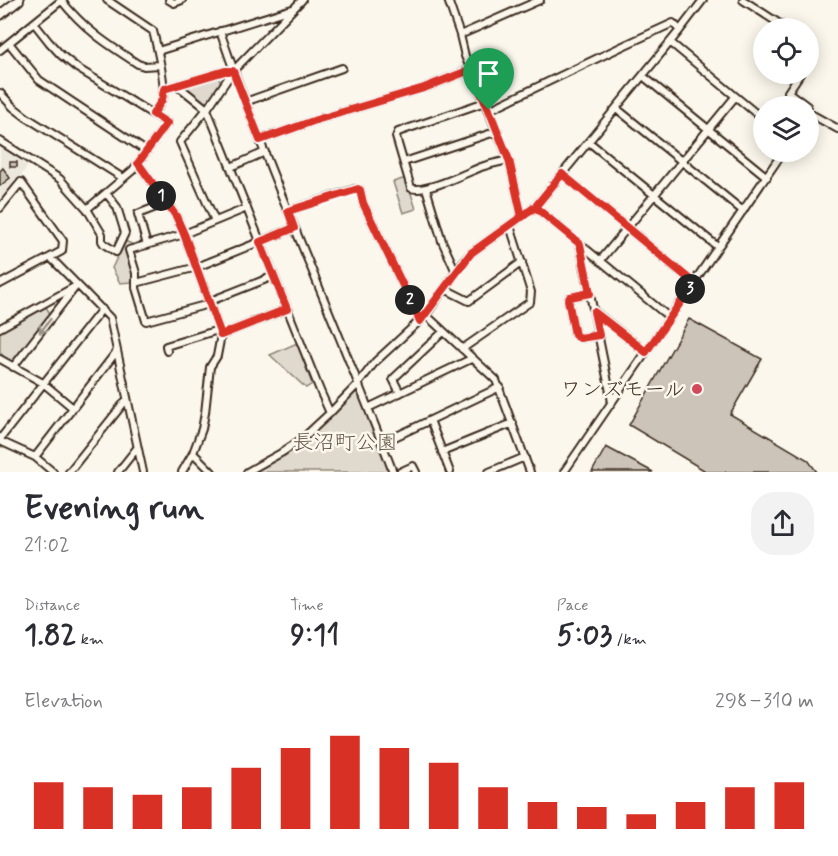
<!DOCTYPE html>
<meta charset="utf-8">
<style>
body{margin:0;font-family:Mynerve,"Klee One",sans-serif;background:#f2f2f3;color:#2b2b33;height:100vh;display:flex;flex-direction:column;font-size:22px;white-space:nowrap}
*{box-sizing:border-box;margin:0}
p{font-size:20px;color:#7c7c81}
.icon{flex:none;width:33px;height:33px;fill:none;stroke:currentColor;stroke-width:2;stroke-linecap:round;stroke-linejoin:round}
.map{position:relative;height:472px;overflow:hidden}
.drawer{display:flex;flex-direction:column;background:#fff;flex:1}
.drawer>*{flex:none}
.fabs{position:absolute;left:753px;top:18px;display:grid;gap:12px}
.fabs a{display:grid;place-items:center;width:66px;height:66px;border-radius:50%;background:#fff;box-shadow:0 3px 15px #0003;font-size:30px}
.pin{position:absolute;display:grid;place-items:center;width:51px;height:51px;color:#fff;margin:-62px -26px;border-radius:50% 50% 50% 0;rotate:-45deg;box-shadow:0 0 6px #0007}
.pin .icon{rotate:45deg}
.km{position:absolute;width:30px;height:30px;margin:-15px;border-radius:50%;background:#222;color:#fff;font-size:16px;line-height:30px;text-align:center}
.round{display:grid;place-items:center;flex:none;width:63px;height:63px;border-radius:24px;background:#f2f2f3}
.overview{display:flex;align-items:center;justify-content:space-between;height:102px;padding:0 24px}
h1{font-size:33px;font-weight:700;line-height:45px}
.metrics{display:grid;grid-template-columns:repeat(3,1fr);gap:9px;height:102px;padding:6px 24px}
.metrics div{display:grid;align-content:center}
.metrics b{font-size:30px;font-weight:700}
.metrics small{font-size:16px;font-weight:400}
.metrics p{font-size:16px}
.chart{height:168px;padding:12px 24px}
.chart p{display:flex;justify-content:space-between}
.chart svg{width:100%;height:108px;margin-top:6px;stroke:#d93025;stroke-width:6}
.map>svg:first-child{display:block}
</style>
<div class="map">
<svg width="838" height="472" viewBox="0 0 838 472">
<rect width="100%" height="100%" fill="#fbf7ec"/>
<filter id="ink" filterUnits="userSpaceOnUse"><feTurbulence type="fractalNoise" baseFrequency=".0167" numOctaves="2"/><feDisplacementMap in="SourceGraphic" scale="12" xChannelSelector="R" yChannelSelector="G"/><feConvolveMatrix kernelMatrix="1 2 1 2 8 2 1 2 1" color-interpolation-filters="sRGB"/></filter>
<g filter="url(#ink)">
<path fill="#ede8dd" d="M0,145L29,164L11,190L0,203Z"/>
<path fill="#dfd9ce" stroke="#8d8276" stroke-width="1.5" d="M217,75L221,83L207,103H203L188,91L189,85Z
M406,178L416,209L403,213L393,182Z
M125,241L136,246L127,248L134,275L131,282L120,283L112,268Z
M46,307L51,315L13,364H9L0,352V332Z
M297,343L312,384L306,388L270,355Z
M354,393H359L390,472H252L278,459L311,435Z"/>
<path fill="#ccc4b9" stroke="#3b2a1e" stroke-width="1.5" d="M10,162H17V167H10Z
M3,168L10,178L0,186V171Z
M689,319L762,359L730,414L808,460L817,472H707L629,425Z
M606,447L653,472H592Z"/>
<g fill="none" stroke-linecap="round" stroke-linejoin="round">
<g stroke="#3b2a1e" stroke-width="10">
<path id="minor" d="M61,0C85,30 107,44 138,64L144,66L160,65
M107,0L153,31C157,47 166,83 163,97C161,103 157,109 154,114
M169,0L174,3L182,0
M448,0L460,35L465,56L509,160L522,217
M743,0L786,28
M34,23L49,42L61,55L77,68L167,123L133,170L87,209
M220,31C271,181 337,324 393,472
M460,35L540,0
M670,42L764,120
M9,43L39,80L146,151
M0,50L62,0
M158,51L292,9
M800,74L788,92L807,106
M643,76L767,177
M177,85L207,109L321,393L330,413
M164,89L225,71H233
M0,93L13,107L26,117L123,178
M245,102L342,68
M485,102L398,132L396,137L411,188C424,194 466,173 481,167C490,164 500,162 509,160
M616,108L743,211
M489,110L625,45L673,23L680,30
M809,113L838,129
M260,140L316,120L424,88L470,70
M0,141L60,179L87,209L102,234V241L104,244L116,252L125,233L117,207L106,193
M589,142L718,247
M404,162L498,131
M138,163L176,216L184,234L221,335
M231,167L265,152
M562,174L694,283
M426,188L442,241L456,272
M535,207L670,318
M0,208L21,182L63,241L62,251L0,284
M247,208L184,234L129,250L136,273V288L146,321L209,304L213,300L274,276
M288,211L355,189L360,190L363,203L420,321
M215,221L180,142L207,109L233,71L302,0
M147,245L138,214L166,203
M580,245L612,402
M51,258L110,318L143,472
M600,261L735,97
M136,283L197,267L294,228
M445,289L469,301L522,262
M590,293L570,297L568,300L575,335L580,338L599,335
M595,312L646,352
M426,315L496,380L530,472
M0,328L74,287
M462,349L530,302L531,292L510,226
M167,351L166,346L218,330
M0,359L43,383L73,408
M13,367L77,285
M400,393L393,379L443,332
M368,408L473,358
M430,420L450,472
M0,439L102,309
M0,441L35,457L53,472
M382,443L500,387
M442,452L513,423
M193,453L212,472
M35,457L117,351
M69,472L127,399
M118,472L137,448
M182,472L193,453L202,429L205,413L210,367L217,356L221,335L287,309
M247,472L281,453L302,439L330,413L358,384L375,362L426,315L463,262L471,253L535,207L680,30L703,0
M400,472L413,466L416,472
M489,472L525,457
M564,472L783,152"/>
</g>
<g stroke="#3b2a1e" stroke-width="12">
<path id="tertiary" d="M0,15L19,0"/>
</g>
<use href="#minor" stroke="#fbf7ec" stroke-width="6"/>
<use href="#tertiary" stroke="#fbf7ec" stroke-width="8"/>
</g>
<defs><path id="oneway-shaft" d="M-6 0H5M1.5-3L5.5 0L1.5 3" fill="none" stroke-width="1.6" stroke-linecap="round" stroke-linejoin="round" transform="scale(1.5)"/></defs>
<use stroke="#9b9085" href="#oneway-shaft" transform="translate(45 326) rotate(128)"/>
</g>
<g fill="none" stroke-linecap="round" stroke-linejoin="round" filter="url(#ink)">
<g stroke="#fff" stroke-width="12">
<path id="route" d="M489,110L470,70L424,88L316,120L260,140L233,71H225L164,89L162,100L153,114L167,123L138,163L176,216L184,234L221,335L287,309L260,242L294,228L288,211L358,189L360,190L363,203L420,321L471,253L535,207L580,244L590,293L570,297L568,300L575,335L580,338L599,335L594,312L646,352L694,283L562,174L535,207L522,217L509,160L489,110"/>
</g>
<use href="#route" stroke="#d93025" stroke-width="8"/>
</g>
<circle fill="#d1495b" stroke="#fbf7ec" stroke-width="2" cx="697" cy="389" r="6"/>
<g text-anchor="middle" stroke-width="5" stroke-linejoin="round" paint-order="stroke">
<g font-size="21" fill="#3b2a1e" stroke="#fbf7ec" text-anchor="end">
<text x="685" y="396">ワンズモール</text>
</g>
<g font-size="21" fill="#64564a" stroke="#fbf7ec">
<text x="345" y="449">長沼町公園</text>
</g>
</g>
</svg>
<div class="fabs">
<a><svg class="icon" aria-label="locate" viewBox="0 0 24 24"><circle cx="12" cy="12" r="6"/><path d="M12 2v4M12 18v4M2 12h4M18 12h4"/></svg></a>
<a><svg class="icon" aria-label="layers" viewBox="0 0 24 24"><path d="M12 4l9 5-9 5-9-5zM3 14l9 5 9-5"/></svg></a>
</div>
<div class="pin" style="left:489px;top:110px;background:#1e9e55"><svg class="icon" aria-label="arrive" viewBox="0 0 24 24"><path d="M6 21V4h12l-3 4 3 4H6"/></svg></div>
<b class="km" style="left:161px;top:196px">1</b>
<b class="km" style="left:410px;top:300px">2</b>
<b class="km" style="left:690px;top:289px">3</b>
</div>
<section class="drawer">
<div class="overview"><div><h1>Evening run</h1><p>21:02</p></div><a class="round"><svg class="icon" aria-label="share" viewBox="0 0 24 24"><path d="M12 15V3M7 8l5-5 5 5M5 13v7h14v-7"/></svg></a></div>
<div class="metrics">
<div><p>Distance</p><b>1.82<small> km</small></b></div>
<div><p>Time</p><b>9:11</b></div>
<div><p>Pace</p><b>5:03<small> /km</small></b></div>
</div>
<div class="chart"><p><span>Elevation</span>298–310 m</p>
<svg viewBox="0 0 160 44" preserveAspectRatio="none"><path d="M5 44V25M15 44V27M25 44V30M35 44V27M45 44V19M55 44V11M65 44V6M75 44V11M85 44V17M95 44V27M105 44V33M115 44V35M125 44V38M135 44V33M145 44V27M155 44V25"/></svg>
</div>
</section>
